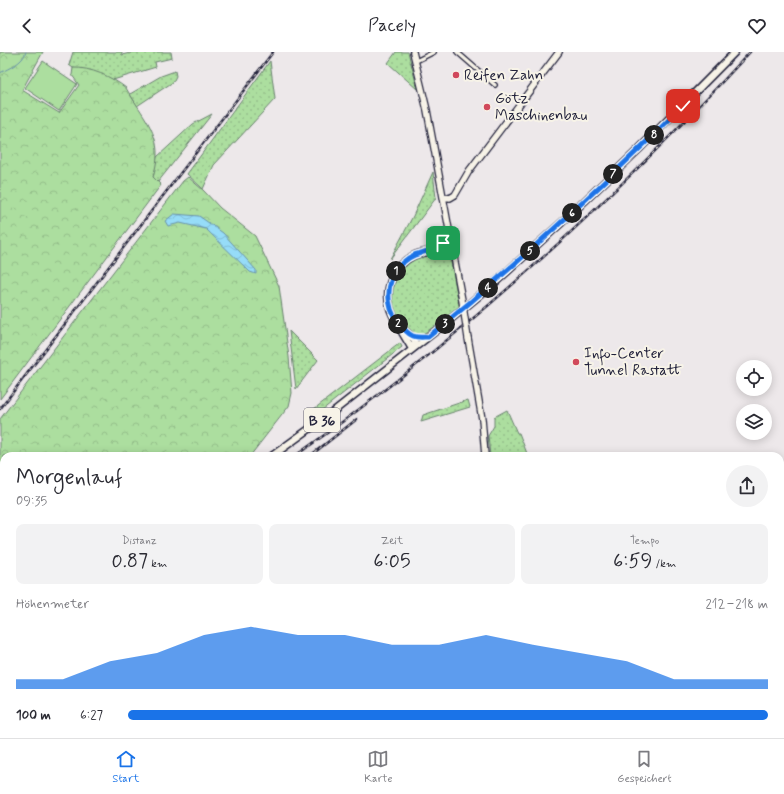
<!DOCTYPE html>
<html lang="de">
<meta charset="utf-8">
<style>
body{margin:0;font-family:Mynerve,sans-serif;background:#f2f2f3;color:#2b2b33;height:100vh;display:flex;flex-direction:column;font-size:15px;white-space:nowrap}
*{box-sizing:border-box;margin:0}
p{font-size:13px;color:#7c7c81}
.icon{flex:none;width:22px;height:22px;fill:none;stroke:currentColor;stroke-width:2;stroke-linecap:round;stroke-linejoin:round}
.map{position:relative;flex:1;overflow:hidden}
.sheet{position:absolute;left:0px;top:400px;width:784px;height:286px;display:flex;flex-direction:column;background:#fff;border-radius:12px 12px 0 0;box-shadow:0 2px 10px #0003}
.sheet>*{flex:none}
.tools{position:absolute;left:736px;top:308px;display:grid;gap:8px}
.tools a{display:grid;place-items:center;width:36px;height:36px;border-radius:50%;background:#fff;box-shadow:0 2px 10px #0003;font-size:20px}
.pin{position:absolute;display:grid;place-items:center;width:34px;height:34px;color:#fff;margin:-17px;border-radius:8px;box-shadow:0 2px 6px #0006}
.km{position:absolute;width:20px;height:20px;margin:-10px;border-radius:50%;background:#222;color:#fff;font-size:11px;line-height:20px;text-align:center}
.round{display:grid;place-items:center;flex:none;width:42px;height:42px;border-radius:21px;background:#f2f2f3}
.summary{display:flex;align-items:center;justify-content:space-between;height:68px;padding:0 16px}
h1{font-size:22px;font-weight:600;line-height:30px}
.metrics{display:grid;grid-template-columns:repeat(3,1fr);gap:6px;height:68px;padding:4px 16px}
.metrics div{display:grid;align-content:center;border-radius:8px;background:#f2f2f3;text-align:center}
.metrics b{font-size:20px;font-weight:600}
.metrics small{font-size:11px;font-weight:400}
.metrics p{font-size:11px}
.chart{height:112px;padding:8px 16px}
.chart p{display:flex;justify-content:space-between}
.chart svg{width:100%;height:72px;margin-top:4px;fill:#1a73e8;opacity:.7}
ul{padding:0 16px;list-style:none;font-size:13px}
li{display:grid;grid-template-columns:64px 48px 1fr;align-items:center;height:30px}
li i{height:10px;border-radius:5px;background:#1a73e8}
header{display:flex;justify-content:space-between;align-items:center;height:52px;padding:0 16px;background:#fff;font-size:18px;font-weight:600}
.tab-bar{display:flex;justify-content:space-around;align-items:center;height:56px;border-top:1px solid #e1e1e2;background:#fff;font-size:11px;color:#7c7c81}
.tab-bar a{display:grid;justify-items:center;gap:2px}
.tab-bar .on{color:#1a73e8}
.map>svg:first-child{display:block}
</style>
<header><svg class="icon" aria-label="back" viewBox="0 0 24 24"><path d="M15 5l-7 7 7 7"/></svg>Pacely<svg class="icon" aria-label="heart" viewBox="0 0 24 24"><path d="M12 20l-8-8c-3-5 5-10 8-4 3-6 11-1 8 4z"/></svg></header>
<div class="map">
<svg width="784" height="686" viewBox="0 0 784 686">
<defs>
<pattern id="grass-dots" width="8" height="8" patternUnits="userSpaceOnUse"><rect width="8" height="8" fill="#acde9f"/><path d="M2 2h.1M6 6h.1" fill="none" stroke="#94be8a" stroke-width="1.8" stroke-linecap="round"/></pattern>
<pattern id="forest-crowns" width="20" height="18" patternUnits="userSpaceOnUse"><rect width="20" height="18" fill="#acde9f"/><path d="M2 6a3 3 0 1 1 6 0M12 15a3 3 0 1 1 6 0" fill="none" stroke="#94be8a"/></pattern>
<pattern id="water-waves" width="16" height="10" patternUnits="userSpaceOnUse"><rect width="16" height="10" fill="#96dcf8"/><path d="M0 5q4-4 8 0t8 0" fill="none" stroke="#81bcd6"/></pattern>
</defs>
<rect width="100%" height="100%" fill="#ede8ea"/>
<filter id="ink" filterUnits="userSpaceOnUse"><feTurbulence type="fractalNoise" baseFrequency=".025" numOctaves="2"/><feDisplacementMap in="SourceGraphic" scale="8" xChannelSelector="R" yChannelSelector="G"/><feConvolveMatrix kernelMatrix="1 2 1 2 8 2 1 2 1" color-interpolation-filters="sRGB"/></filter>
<g filter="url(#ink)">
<path fill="url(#grass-dots)" stroke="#67806d" d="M73,0H122V3L134,0H171L172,6L155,10L156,15L113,28L94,20L73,16L69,13Z
M396,0H408L418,38L388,11Z
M270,9L275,47L214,113L203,137L187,122Z
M175,19L176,24L173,30L137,54L130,42L161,24Z
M212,62L158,130L153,125L157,105L193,72Z
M433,120L436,146L390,207L413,164Z
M441,201H446L450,204L460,257L420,284C403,286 390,258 390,243C391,228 400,213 414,206C423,202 432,202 441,201Z
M289,279L318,308L296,337Z
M400,291L402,295L317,362L314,357Z
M468,348L470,355L421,370L423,363Z
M507,358L517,381H519L528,404H490L488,384L494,374V365Z"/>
<path fill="url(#forest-crowns)" stroke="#67806d" d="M0,0H43L22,38L59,61L79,33L72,23L73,16C90,15 112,25 126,36C138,57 158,78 157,103C157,110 155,118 153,125L161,133L0,347Z
M188,125L203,138L220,156L255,184L279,234L289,305L292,341L289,354L250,404H4V443L0,446V367L183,129Z
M0,523L4,524V627L0,628Z
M4,648V682H498L499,686H0V649Z"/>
<path fill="#acde9f" stroke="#67806d" d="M43,9L77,32L59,59L25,36Z"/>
<path fill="url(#water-waves)" stroke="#6892ac" d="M174,162L199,164L223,181L256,218V222L250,220L206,177L180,171L168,174L165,169Z"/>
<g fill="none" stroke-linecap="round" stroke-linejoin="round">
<path stroke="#6892ac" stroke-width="1" d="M0,21C9,16 23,11 26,0
M0,511L4,533
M24,686L25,682"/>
<g stroke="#22223b" stroke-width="6">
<path id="street" d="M457,0L495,33
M416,9L434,0
M780,558L784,574
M780,598L784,595"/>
</g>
<g stroke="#22223b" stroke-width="8">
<path id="secondary" d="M413,0L427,58L462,248
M443,145L450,146L455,143L469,119L559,0
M468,286L482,367L485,404
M505,682V686"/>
</g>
<g stroke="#22223b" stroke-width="9">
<path id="primary" d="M440,195L449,180
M437,198L453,199
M402,276L414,287L416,294
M412,297C406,286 394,269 390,256C384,236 394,213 413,204C419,201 425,200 431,199C438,196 444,194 452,194
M272,404L330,362L446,271L498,228L569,164L639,97L735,0
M780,437L784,436
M0,638L4,637
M0,644L4,643"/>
</g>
<use href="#street" stroke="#f7f3e8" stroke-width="3.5"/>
<use href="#secondary" stroke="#f7f3e8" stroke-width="5.5"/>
<use href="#primary" stroke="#f7f3e8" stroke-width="6"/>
<g stroke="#22223b" stroke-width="2.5">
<path id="rail" d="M0,357L273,0
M295,404C461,287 613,149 750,0
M310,404L357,367"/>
</g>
<use href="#rail" stroke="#f7f3e8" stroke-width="1" stroke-dasharray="3" stroke-linecap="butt"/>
<g stroke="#22223b" stroke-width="8" stroke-linecap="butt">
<path id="secondary-bridge" d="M462,248L468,286"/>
</g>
<use href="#secondary-bridge" stroke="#f7f3e8" stroke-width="5.5"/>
</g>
</g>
<g fill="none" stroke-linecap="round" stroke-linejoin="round" filter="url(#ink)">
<g stroke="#fff" stroke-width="8">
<path id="route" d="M443,191C437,198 429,198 421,201C412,203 404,208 398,216C383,236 387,263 406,279C408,281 410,283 413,284C418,286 423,285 428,285C518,213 602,134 683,54"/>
</g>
<use href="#route" stroke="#1a73e8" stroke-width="5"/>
</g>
<g fill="#d1495b" stroke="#f7f3e8" stroke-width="1.5">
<circle cx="456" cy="23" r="4"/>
<circle cx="487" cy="55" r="4"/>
<circle cx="576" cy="310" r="4"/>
</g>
<g text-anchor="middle" stroke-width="4" stroke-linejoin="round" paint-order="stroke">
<rect fill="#f7f3e8" stroke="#62616f" stroke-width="1" x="304" y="356" width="36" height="24" rx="3"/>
<g font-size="14" font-weight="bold" fill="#22223b">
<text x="322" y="373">B 36</text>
</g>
<g font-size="15" fill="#22223b" stroke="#f7f3e8" text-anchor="start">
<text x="464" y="28">Reifen Zahn</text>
<text x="495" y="51">Götz<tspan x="495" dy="17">Maschinenbau</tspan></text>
<text x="584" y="306">Info-Center<tspan x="584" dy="17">Tunnel Rastatt</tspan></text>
</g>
</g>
</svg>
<div class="tools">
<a><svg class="icon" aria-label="locate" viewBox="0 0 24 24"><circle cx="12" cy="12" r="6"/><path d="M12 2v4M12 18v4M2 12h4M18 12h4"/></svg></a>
<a><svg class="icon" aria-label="layers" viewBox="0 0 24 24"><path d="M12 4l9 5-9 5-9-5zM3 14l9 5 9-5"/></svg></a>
</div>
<div class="pin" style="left:443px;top:191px;background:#1e9e55"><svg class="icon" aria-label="arrive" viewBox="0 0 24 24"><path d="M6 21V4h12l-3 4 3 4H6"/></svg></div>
<div class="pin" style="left:683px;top:54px;background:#d93025"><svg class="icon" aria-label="check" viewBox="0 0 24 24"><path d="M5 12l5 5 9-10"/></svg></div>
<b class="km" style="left:396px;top:219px">1</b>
<b class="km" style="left:398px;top:272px">2</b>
<b class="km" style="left:445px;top:272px">3</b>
<b class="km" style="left:488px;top:236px">4</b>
<b class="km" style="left:530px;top:199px">5</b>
<b class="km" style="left:572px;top:161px">6</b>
<b class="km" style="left:613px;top:122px">7</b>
<b class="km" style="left:654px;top:83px">8</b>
<section class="sheet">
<div class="summary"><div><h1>Morgenlauf</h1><p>09:35</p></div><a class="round"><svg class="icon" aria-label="share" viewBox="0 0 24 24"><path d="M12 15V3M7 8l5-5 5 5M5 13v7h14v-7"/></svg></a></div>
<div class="metrics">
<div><p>Distanz</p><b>0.87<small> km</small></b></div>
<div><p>Zeit</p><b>6:05</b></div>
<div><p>Tempo</p><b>6:59<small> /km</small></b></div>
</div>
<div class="chart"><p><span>Höhenmeter</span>212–218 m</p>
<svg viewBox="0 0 160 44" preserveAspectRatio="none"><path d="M0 44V38L10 38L20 27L30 22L40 11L50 6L60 11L70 11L80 17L90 17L100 11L110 17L120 22L130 27L140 38L150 38L160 38V44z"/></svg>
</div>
<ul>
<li><b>100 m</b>6:27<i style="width:100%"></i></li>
</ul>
</section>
</div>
<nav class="tab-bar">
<a class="on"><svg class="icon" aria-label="home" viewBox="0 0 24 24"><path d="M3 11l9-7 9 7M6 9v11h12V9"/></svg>Start</a>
<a><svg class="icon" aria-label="map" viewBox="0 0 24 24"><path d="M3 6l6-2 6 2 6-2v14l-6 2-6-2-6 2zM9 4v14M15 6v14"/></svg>Karte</a>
<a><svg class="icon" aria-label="saved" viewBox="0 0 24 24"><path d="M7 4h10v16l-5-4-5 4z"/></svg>Gespeichert</a>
</nav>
